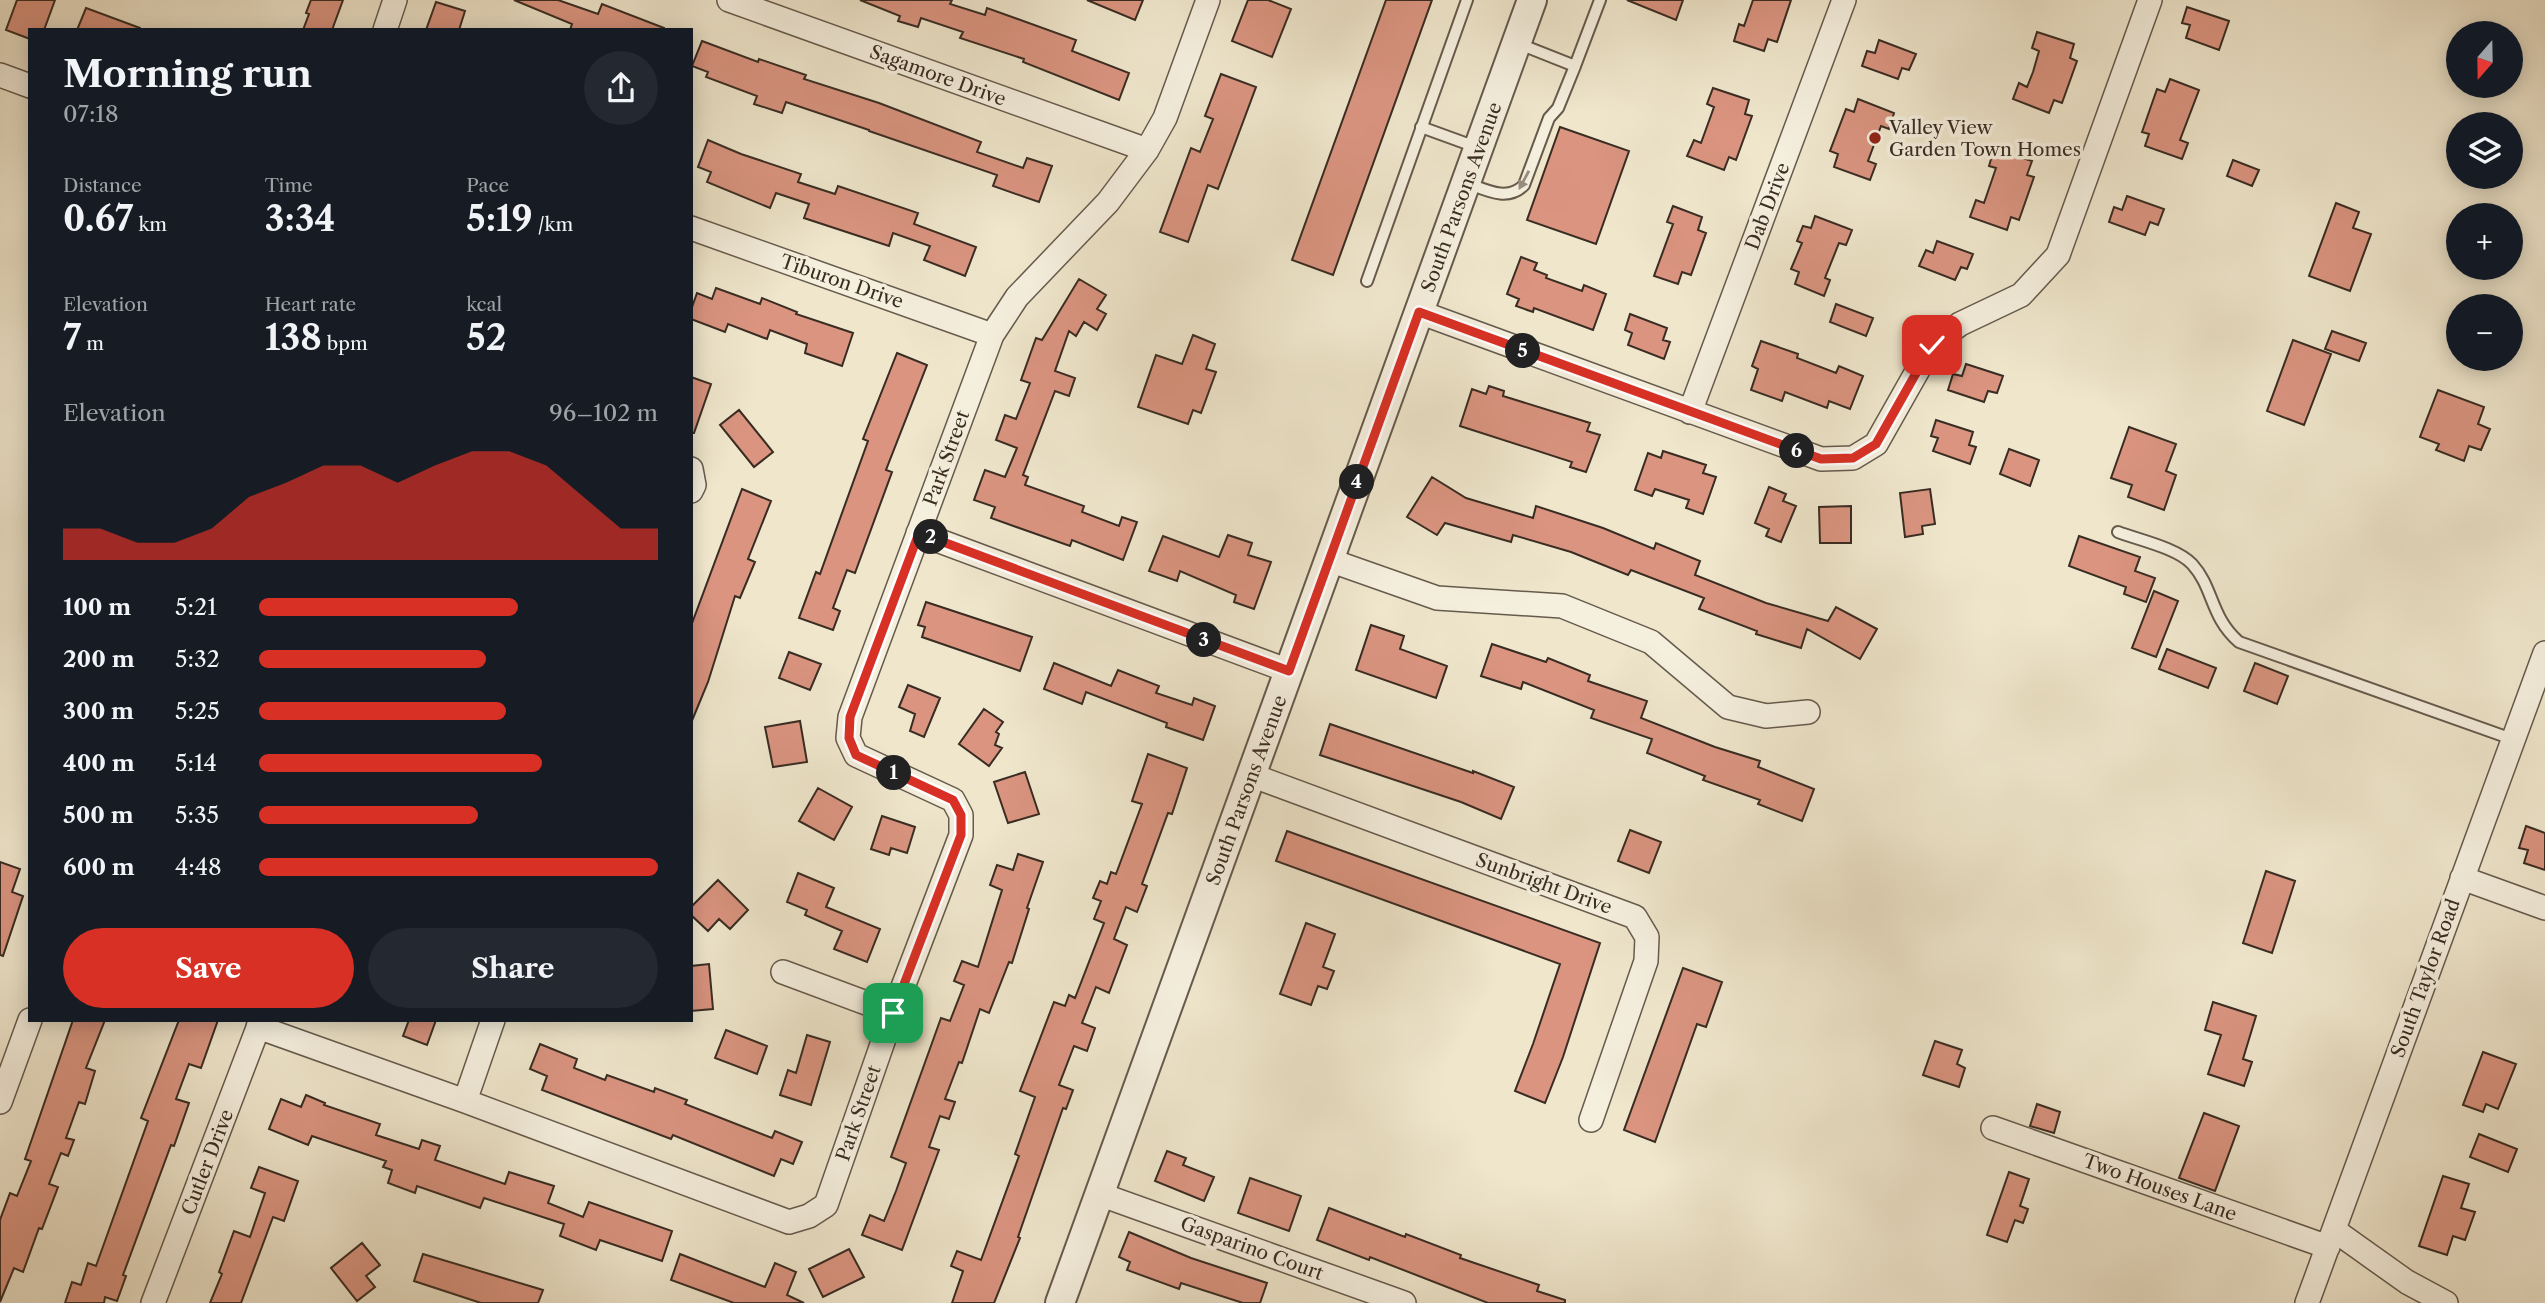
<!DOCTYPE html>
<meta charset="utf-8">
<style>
body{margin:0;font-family:"Libre Caslon Text",serif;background:#242831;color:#f1f3f6;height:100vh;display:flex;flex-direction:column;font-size:26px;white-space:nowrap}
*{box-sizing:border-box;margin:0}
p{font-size:23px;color:#9ea1a6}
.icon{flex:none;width:38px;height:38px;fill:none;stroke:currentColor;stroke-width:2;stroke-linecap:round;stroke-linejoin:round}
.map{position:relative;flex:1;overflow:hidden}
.panel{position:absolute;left:28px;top:28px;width:665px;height:994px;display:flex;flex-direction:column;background:#171b24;border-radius:0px;box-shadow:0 4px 18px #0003}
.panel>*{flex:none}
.needle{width:46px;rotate:200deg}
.tools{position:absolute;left:2446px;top:21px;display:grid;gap:14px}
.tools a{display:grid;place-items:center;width:77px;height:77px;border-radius:50%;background:#171b24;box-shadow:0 4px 18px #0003;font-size:35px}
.pin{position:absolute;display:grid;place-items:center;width:60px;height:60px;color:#fff;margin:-30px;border-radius:14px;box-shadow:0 4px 10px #0006}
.km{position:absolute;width:35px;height:35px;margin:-18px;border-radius:50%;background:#222;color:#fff;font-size:19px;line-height:35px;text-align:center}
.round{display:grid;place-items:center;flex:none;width:74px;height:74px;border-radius:37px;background:#242831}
.summary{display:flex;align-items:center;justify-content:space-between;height:119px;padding:0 35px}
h1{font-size:38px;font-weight:700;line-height:52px}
.stats{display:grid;grid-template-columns:repeat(3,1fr);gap:10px;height:119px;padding:7px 35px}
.stats div{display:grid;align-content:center}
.stats b{font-size:35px;font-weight:700}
.stats small{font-size:19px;font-weight:400}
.stats p{font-size:19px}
.chart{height:196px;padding:14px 35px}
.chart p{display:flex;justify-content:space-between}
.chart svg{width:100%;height:126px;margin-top:7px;fill:#d93025;opacity:.7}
.cta{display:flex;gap:14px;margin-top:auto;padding:14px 35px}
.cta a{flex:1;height:80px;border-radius:42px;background:#d93025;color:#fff;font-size:28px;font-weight:700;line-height:80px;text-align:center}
.cta a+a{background:#242831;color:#f1f3f6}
ul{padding:0 35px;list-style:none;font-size:23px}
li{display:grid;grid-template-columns:112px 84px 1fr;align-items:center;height:52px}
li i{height:18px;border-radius:9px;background:#d93025}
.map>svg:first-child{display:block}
</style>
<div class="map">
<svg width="2545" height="1303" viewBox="0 0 2545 1303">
<rect width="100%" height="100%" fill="#efe6cc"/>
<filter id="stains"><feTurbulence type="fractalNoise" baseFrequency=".00286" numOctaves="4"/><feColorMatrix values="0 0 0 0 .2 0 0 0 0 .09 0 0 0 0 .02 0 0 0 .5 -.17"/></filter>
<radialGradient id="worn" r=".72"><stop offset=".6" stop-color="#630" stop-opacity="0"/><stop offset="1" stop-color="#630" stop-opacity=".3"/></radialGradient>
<path fill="#da9480" stroke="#392c22" stroke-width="2" d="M17,0H55L44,30H30V39L6,30Z
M311,0H343L332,30H303L309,14L306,13Z
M514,0H558L598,14L602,4L664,28V30H570L572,24Z
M860,0H952L950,4L985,15L987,8L1076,40L1072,51L1129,73L1119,100L1023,62L1024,59L960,38L963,32L921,18L918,27L898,21L900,16Z
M1087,0H1143L1135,20Z
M1248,0H1268L1291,9L1272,57L1232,41Z
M1386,0H1432L1333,275L1292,260Z
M1627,0H1683L1676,20Z
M1753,0H1791L1777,42L1768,39L1764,51L1734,41L1739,24L1744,26Z
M436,2L465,11L459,30H426Z
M2187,7L2229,21L2219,50L2186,38L2190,25L2182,23Z
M86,8L140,28V30H77Z
M2037,32L2074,44L2070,58L2077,61L2062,103L2054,100L2049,113L2013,99L2019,83L2027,87L2033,72L2039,51L2032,48Z
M1879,40L1916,54L1909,70L1902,68L1898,79L1862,66L1867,51L1875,53Z
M702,41L758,62L759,59L806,75L804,79L879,103L981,142L977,152L1023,168L1027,158L1052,166L1039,202L993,186L997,175L869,131V130L786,102L782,113L754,104L757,96L706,77L708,72L692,66Z
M1221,74L1256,87L1218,189L1208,185L1188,242L1160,232L1191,148L1200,152L1213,119L1205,116Z
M2170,79L2199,90L2180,140L2188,143L2182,159L2145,146L2149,134L2142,132L2157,89L2165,92Z
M1713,88L1749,100L1745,114L1752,116L1736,160L1729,157L1724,170L1687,156L1694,140L1701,143L1714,107L1707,104Z
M1858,99L1894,113L1889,129L1881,126L1868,161L1876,164L1870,180L1834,167L1838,154L1830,151L1846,109L1854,112Z
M1560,127L1629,151L1596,244L1527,220Z
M708,140L741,154L801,174L798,182L835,194L838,186L918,213L914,224L976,247L965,276L924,260L930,246L893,233L889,246L804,218L809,204L776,193L770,208L707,182L711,172L698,167Z
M1994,149L2032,161L2027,175L2034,177L2019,220L2011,217L2007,230L1970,217L1976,200L1984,203L1996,168L1989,166Z
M2233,160L2259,170L2252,186L2227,176Z
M2127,196L2164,209L2158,225L2150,222L2145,235L2109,222L2114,207L2122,210Z
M2336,203L2359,212L2353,228L2371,234L2350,291L2309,276Z
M1673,206L1702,217L1698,230L1706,233L1691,275L1682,272L1678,284L1654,276L1673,224L1667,222Z
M1815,216L1852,230L1846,245L1839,243L1825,278L1830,280L1824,296L1795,284L1799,272L1791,269L1802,243L1797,241L1803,226L1811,228Z
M1937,241L1973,254L1967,269L1961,267L1955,280L1919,266L1926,250L1933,253Z
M1521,257L1537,263L1534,270L1547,275L1546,278L1582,291L1584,285L1606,294L1593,330L1534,308L1533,312L1516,306L1519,299L1507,294Z
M1079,279L1106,295L1097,309L1106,314L1097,330L1084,322L1076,336L1069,331L1055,371L1075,378L1069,396L1055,391L1023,475L1028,477L1025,485L1084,506L1082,512L1119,526L1122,517L1137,522L1123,560L1072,540L1070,546L991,518L995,507L974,500L985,470L1005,477L1017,448L996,440L1005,415L1016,419L1030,383L1021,380L1036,338L1042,340Z
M716,288L760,304L762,298L797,312L796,314L853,333L842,366L805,353L807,344L770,330L767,339L728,324L725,332L691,319V310L697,293L712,299Z
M1836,304L1873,318L1866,336L1830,322Z
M1630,314L1667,328L1663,340L1670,342L1664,359L1628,345L1632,333L1625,330Z
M2332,331L2366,343L2359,361L2325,349Z
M1193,335L1215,344L1206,369L1216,372L1201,413L1193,410L1188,424L1138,407L1156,355L1182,364Z
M2293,340L2331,354L2304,425L2267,411Z
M1761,341L1798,354L1797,358L1836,373L1839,366L1863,376L1850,409L1829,401L1827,408L1785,392L1782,401L1751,390L1758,369L1752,366Z
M897,353L927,365L886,470L892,472L855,573L847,570L833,608L840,611L833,630L799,618L816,572L820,574L868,441L863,439Z
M1966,364L2003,376L1997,393L1988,391L1984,402L1948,390L1953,374L1962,376Z
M691,377L711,384L694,433H691Z
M1489,386L1504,391L1503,396L1590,423L1587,431L1600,435L1586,472L1570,467L1572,462L1460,426L1472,389L1486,394Z
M2438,390L2484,407L2478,424L2490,429L2481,450L2469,446L2464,461L2436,450L2439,444L2420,437Z
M739,410L773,452L754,467L720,425Z
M1936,420L1973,432L1969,445L1976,447L1970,464L1933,451L1938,438L1931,436Z
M2129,427L2176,444L2166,471L2176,475L2164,510L2128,497L2132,485L2111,478Z
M2009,449L2039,460L2030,486L2000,474Z
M1663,451L1706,465L1703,473L1716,477L1703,514L1686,508L1689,500L1655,489L1652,496L1635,490L1648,453L1661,458Z
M1432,477L1466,498L1533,518L1536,506L1603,528L1654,549L1656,543L1700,561L1695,575L1766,603L1828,621L1836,607L1877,629L1860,659L1807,629L1801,648L1756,634L1757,631L1699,609L1704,598L1631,570L1628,575L1571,552L1513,535L1511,542L1445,523L1437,535L1407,517Z
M1769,487L1786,494L1783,501L1796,506L1781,542L1766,536L1769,529L1755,523Z
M742,489L771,501L748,559L755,562L740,598L735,596L708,682L691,723V626Z
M1930,489L1935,524L1922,526L1923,534L1905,537L1900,493Z
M1851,506V543H1820L1819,507Z
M1228,535L1252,543L1248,555L1271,562L1254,609L1234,602L1236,595L1180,571L1177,581L1149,571L1163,536L1219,557Z
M2079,536L2140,557L2135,571L2155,578L2146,602L2124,594L2126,587L2069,566Z
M2154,591L2178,601L2156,657L2132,648Z
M926,602L1032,637L1020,671L922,637L925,627L918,625Z
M1371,625L1404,636L1400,649L1447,666L1436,698L1356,670Z
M1492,644L1546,662L1548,658L1590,675L1588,681L1647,701L1641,718L1715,747L1760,761L1758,767L1814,789L1802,821L1758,804L1760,800L1703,780L1705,776L1647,753L1652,739L1591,718L1594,710L1523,682L1521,689L1481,676Z
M2167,649L2216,668L2208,688L2159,669Z
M789,652L821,664L810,690L779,678Z
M1054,663L1111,686L1118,670L1159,686L1156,693L1192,705L1194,698L1215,706L1203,740L1166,727L1167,723L1086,692L1082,704L1044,689Z
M2255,663L2288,676L2277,704L2244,691Z
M908,685L940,698L924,737L910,731L915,714L899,707Z
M984,709L1003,722L996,732L999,734L995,745L1002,748L989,766L959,744Z
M800,721L807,762L773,767L765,727Z
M1330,724L1473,773V771L1514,787L1501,819L1461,802L1320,755Z
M1148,754L1187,768L1172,814L1168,813L1142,884L1147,886L1137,912L1126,907L1114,939L1127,945L1109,993L1096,987L1082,1023L1095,1028L1087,1051L1074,1046L1059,1085L1073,1090L1066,1109L1063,1108L1018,1237L1020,1238L994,1303H952L963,1271L951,1266L957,1251L981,1260L1019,1156L1015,1154L1035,1097L1020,1091L1054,1002L1065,1006L1069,995L1075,998L1104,923L1094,919L1101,901L1093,898L1100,881L1107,884L1111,872L1116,874L1142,804L1132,801Z
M1025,772L1039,814L1008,823L994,782Z
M818,788L852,807L834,840L799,821Z
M882,816L915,827L907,853L891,848L889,855L871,849Z
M2526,826L2545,833V870L2524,863L2528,850L2519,848Z
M1630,830L1661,842L1649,873L1618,861Z
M1287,831L1600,943L1563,1057L1545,1103L1515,1091L1533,1044L1560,964L1276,861Z
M1018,854L1043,862L1027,908L1029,909L1012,963L1009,962L989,1013L980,1009L962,1063L959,1062L945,1099L955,1102L949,1119L940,1116L929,1147L939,1150L902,1250L862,1235L870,1215L884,1221L896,1191L906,1163L891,1157L941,1018L950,1021L964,985L954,981L962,961L978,967L1002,890L990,885L997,865L1013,870Z
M0,862L20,869L12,892L23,896L3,956L0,955Z
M2266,871L2295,881L2272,953L2243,943Z
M798,873L834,888L826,907L880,929L867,962L834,949L842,931L805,915L807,910L787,902Z
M718,880L748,910L730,929L719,919L708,931L691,915V907Z
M1306,923L1335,934L1323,967L1334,971L1327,989L1318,986L1311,1005L1280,994Z
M709,964L713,1009L691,1011V966Z
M1683,968L1722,982L1706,1027L1697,1024L1655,1142L1624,1130Z
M2213,1002L2256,1016L2243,1059L2252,1062L2244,1086L2208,1074L2221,1035L2205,1030Z
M73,1020H105L86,1068L95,1071L85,1104L79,1102L66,1138L74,1140L68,1156L61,1153L49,1184L58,1187L42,1229L39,1228L23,1272L14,1268L0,1302V1220L10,1193L17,1196L31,1161L25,1159Z
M179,1020H218L201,1068L189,1064L176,1099L189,1103L174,1146L171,1145L123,1275L126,1276L117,1301L105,1297L104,1303H65L72,1282L81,1285L88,1263L96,1266L148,1121L141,1118Z
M409,1020H436L427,1045L403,1036Z
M726,1030L767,1046L757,1074L715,1058Z
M807,1035L830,1042L811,1105L780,1095L788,1070L796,1073Z
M1935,1041L1962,1050L1957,1064L1965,1068L1959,1087L1923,1075Z
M540,1044L577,1059L574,1068L605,1080L607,1075L654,1092L655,1088L687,1100L685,1104L772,1138L775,1131L802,1142L793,1164L781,1159L774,1176L673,1135L671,1139L542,1090L547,1076L530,1069Z
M2483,1052L2516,1064L2498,1109L2486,1104L2483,1112L2463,1105Z
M306,1095L325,1103L324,1105L380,1124L376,1135L419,1149L422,1140L440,1146L435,1160L505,1184L509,1172L554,1186L548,1203L583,1217L589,1202L672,1231L662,1261L600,1240L596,1250L560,1236L564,1224L484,1198L480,1208L417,1186L415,1193L388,1183L392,1170L383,1167L386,1161L312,1136L308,1145L269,1129L281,1099L301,1107Z
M2037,1104L2060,1112L2054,1133L2030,1126Z
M2204,1113L2239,1126L2215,1191L2179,1178Z
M2479,1134L2517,1149L2508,1172L2470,1157Z
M1167,1151L1186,1158L1183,1165L1214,1177L1204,1201L1155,1181Z
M259,1167L298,1181L284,1221L273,1217L241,1303H210L222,1274L219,1272L234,1231L250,1237L265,1193L251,1188Z
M2009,1172L2029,1179L2020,1206L2028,1209L2023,1223L2015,1220L2007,1242L1987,1235Z
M2443,1176L2469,1184L2461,1208L2475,1212L2465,1240L2453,1236L2447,1255L2419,1246Z
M1250,1178L1301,1196L1289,1231L1238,1213Z
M1329,1208L1405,1237L1406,1234L1461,1255L1460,1258L1539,1285L1537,1291L1565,1300V1303H1488L1370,1257L1369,1260L1317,1240Z
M1129,1232L1191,1258L1267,1283L1260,1303H1243L1181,1283L1179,1289L1127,1270L1130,1262L1119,1257Z
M362,1243L380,1265L366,1276L375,1287L357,1301L331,1268Z
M849,1249L864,1277L823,1297L809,1269Z
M423,1254L543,1290L538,1303H481L414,1281Z
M680,1254L765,1287L775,1263L796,1272L787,1295L804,1303H734L671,1280Z"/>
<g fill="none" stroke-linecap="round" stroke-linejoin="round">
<g stroke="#665a4c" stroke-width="14">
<path id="service" d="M1517,43L1575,66
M1421,127L1476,147
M1467,183C1486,190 1508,202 1524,185L1549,118L1558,108L1575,66L1600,0
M1367,281L1467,0
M2118,532C2139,540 2177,548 2192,564C2214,588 2210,617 2239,642L2512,739"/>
</g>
<g stroke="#665a4c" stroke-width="26">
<path id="minor" d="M729,0L1147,150
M385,30L395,0
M0,75L30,86
M691,228L992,335
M1419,312L1821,459L1853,458L1876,444L1932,345L1960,324L2021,295L2058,255L2150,0
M1690,412L1844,0
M691,469L694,485L691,491
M918,533L1289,671
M1329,560L1437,598L1562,606L1651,642L1728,707L1766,716L1808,712
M1251,775L1635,917L1647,937L1646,961L1591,1120
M2462,878L2545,908
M783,972L893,1013
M258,1027L465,1101L789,1222L809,1216L826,1205L893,1013L961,835V815L953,800L856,755L848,738L850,717L992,335L1017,297L1108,202L1147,150L1165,118L1208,0
M465,1101L493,1020
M0,1102L30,1020
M1993,1128L2328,1247
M1099,1194L1404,1303
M2334,1230L2407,1282L2446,1303
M153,1303L261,1020
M2307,1303L2545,653"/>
</g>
<g stroke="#665a4c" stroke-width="32">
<path id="tertiary" d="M1060,1303L1532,0"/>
</g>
<use href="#service" stroke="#f5efde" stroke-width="10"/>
<use href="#minor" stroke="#f5efde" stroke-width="23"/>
<use href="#tertiary" stroke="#f5efde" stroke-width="28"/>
</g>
<defs><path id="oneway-solid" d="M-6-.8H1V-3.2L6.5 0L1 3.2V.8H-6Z" transform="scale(1.75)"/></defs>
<use fill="#978e80" href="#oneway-solid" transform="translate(1524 180) rotate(118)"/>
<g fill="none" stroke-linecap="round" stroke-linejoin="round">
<g stroke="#fff" stroke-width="14">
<path id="route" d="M893,1013L961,835V815L953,800L856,755L849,738L850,717L919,533L1289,671L1419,312L1821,459L1853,458L1876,444L1932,345"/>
</g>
<use href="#route" stroke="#d93025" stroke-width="9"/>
</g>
<circle fill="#8f2418" stroke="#f5efde" stroke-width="2.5" cx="1875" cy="138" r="7"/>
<g text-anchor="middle" stroke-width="7" stroke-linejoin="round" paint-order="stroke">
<g font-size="19" fill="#392c22" stroke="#f5efde">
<text transform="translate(938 75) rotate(20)" y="7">Sagamore Drive</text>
<text transform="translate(1461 197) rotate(-70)" y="7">South Parsons Avenue</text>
<text transform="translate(1767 206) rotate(-69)" y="7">Dab Drive</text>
<text transform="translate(842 281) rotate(19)" y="7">Tiburon Drive</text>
<text transform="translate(946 458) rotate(-70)" y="7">Park Street</text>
<text transform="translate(1246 790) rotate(-70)" y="7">South Parsons Avenue</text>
<text transform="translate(1544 883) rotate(20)" y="7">Sunbright Drive</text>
<text transform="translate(2425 978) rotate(-70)" y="7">South Taylor Road</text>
<text transform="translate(858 1113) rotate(-71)" y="7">Park Street</text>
<text transform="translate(207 1162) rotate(-69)" y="7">Cutler Drive</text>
<text transform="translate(2160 1187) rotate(20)" y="7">Two Houses Lane</text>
<text transform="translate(1252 1248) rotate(20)" y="7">Gasparino Court</text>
</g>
<g font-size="19" fill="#392c22" stroke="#f5efde" text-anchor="start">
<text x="1889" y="134">Valley View<tspan x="1889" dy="22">Garden Town Homes</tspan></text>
</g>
</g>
<rect width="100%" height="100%" filter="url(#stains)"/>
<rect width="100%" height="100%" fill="url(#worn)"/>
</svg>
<div class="tools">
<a><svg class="needle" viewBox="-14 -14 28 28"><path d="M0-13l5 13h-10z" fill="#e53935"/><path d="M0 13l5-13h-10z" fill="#9ea1a6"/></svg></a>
<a><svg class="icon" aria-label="layers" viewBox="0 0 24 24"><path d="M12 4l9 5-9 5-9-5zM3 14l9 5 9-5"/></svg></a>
<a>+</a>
<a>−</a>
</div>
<div class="pin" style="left:893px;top:1013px;background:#1e9e55"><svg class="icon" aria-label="arrive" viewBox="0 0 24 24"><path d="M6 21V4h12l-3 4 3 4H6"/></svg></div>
<div class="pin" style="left:1932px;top:345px;background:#d93025"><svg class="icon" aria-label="check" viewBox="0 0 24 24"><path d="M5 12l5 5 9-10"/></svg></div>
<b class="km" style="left:894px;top:773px">1</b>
<b class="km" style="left:931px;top:537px">2</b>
<b class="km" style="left:1204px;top:640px">3</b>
<b class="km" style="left:1357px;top:482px">4</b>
<b class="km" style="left:1523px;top:351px">5</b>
<b class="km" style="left:1797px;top:451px">6</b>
<section class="panel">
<div class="summary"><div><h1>Morning run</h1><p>07:18</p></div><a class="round"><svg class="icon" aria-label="share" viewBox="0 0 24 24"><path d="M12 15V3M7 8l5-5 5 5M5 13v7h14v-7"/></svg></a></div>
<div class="stats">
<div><p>Distance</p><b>0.67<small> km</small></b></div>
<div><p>Time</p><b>3:34</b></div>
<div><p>Pace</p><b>5:19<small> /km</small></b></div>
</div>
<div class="stats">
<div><p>Elevation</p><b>7<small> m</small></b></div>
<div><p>Heart rate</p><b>138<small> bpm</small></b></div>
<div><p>kcal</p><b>52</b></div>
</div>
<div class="chart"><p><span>Elevation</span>96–102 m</p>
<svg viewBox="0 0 160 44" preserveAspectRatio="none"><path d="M0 44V33L10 33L20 38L30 38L40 33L50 22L60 17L70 11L80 11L90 17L100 11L110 6L120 6L130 11L140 22L150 33L160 33V44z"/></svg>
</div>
<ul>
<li><b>100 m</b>5:21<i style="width:65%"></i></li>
<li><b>200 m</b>5:32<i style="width:57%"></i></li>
<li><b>300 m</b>5:25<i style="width:62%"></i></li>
<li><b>400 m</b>5:14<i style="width:71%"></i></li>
<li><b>500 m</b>5:35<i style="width:55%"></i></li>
<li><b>600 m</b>4:48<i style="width:100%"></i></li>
</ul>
<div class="cta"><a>Save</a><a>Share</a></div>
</section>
</div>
